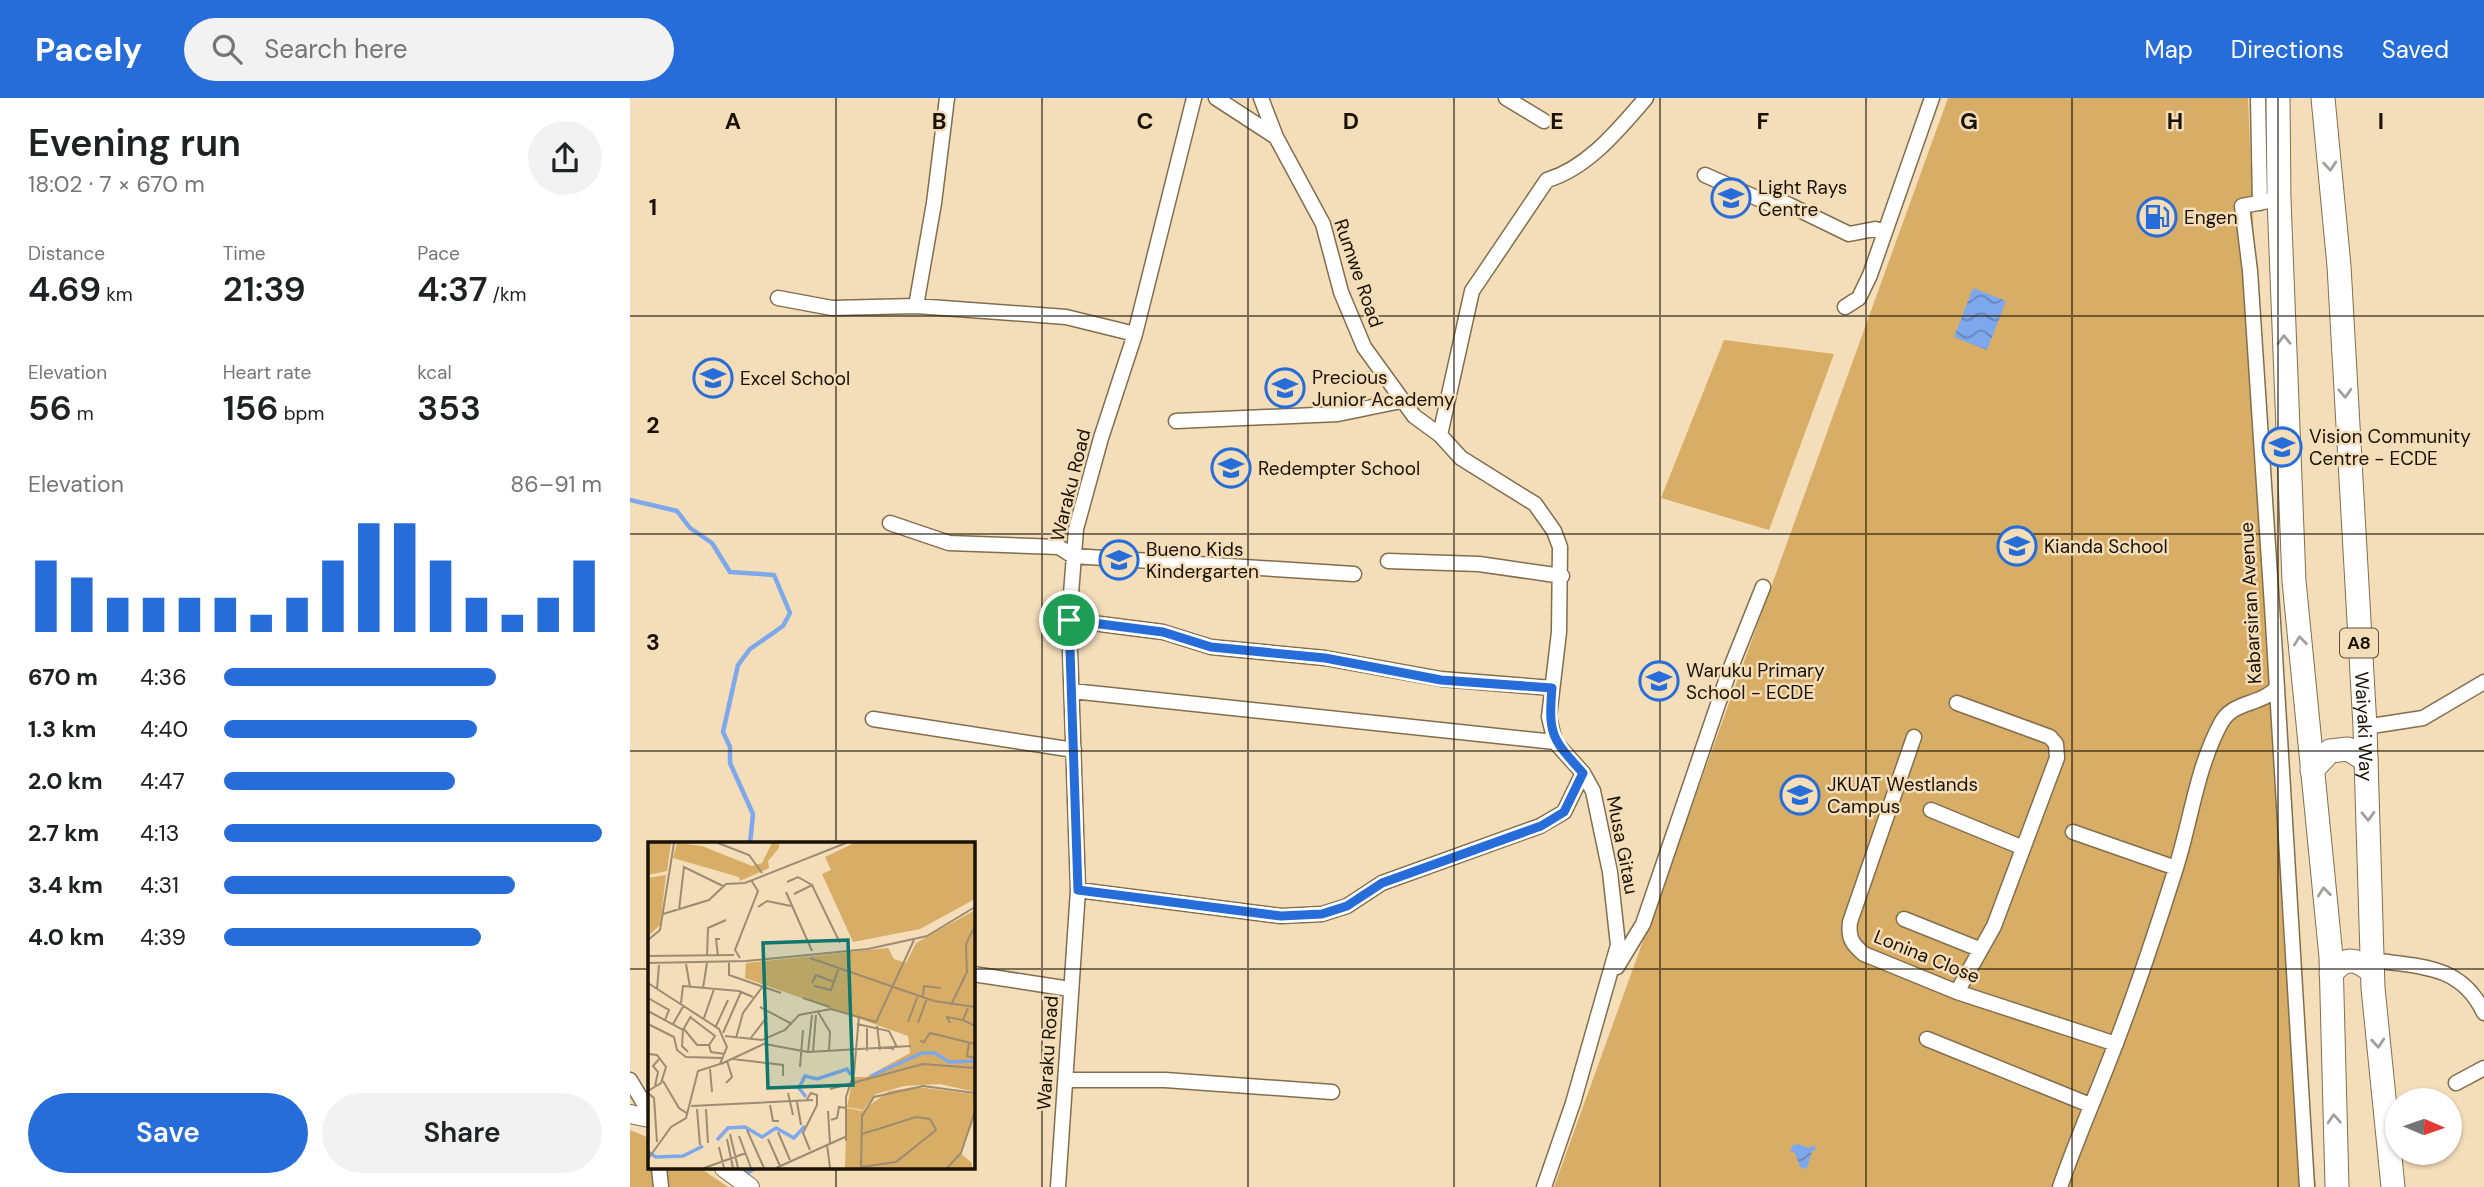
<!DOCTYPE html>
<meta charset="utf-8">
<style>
body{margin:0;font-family:"DM Sans",sans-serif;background:#f2f2f2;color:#202124;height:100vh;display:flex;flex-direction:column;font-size:26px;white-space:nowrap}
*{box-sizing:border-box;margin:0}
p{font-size:23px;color:#757577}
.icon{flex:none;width:38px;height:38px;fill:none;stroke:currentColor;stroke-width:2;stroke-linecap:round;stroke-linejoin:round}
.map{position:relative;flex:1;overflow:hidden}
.sheet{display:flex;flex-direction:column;background:#fff;width:630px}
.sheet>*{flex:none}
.needle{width:46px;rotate:92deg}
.fabs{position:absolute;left:1755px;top:990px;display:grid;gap:14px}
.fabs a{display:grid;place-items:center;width:77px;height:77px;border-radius:50%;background:#fff;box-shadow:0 2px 5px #0004;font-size:35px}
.pin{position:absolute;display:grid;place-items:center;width:60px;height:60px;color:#fff;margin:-30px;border:4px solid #fff;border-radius:50%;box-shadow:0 2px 7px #0007}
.round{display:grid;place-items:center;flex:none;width:74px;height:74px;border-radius:37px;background:#f2f2f2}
.headline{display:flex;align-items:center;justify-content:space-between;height:119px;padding:0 28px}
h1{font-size:38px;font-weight:600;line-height:52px}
.figures{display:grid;grid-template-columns:repeat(3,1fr);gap:10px;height:119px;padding:7px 28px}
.figures div{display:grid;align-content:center}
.figures b{font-size:35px;font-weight:600}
.figures small{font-size:19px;font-weight:400}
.figures p{font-size:19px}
.chart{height:196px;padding:14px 28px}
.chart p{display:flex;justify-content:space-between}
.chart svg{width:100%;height:126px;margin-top:7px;stroke:#276dd9;stroke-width:6}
.action{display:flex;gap:14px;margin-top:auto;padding:14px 28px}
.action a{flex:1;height:80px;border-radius:42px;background:#276dd9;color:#fff;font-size:28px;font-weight:600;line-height:80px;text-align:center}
.action a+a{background:#f2f2f2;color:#202124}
ul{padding:0 28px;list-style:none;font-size:23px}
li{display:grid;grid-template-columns:112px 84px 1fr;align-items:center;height:52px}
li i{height:18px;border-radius:9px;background:#276dd9}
header{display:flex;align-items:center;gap:42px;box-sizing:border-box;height:98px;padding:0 35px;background:#276dd9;color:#fff}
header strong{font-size:33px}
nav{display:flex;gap:38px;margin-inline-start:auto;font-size:24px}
.search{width:490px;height:63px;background:#f2f2f2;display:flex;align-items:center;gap:18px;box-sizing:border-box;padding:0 24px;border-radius:38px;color:#757577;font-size:26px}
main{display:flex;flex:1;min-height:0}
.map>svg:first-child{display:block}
</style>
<header>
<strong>Pacely</strong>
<div class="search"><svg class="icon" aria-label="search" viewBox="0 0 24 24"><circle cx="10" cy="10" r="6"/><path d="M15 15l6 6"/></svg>Search here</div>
<nav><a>Map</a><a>Directions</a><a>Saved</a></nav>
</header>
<main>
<section class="sheet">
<div class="headline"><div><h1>Evening run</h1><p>18:02 · 7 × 670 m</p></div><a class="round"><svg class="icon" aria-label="share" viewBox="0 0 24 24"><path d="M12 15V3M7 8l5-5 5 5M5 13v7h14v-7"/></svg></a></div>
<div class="figures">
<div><p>Distance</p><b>4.69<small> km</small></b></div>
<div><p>Time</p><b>21:39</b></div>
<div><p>Pace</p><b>4:37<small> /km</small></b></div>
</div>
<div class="figures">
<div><p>Elevation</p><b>56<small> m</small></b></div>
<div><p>Heart rate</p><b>156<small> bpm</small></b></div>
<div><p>kcal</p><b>353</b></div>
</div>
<div class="chart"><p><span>Elevation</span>86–91 m</p>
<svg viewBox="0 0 160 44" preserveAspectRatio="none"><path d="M5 44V19M15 44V25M25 44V32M35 44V32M45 44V32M55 44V32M65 44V38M75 44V32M85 44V19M95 44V6M105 44V6M115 44V19M125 44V32M135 44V38M145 44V32M155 44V19"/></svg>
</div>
<ul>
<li><b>670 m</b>4:36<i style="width:72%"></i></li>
<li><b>1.3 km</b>4:40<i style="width:67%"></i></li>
<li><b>2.0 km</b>4:47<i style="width:61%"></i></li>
<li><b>2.7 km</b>4:13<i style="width:100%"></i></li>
<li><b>3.4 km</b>4:31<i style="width:77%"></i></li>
<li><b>4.0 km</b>4:39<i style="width:68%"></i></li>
</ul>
<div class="action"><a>Save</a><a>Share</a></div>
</section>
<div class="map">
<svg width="1854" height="1089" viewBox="0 0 1854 1089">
<defs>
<pattern id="water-waves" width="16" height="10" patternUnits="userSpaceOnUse" patternTransform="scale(1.75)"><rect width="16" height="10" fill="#7da8eb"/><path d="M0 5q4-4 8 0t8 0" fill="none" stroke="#6687bc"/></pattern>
</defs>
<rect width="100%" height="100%" fill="#f4ddb9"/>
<path fill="#d8ad65" d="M1318,0H1618L1644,630L1686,1089H924Z
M1094,242L1204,256L1139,432L1031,400Z
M0,1032L19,1040V1070H70L98,1089H0Z"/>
<path fill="url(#water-waves)" d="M1343,190L1376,203L1357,252L1324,239Z
M1168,1046L1179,1050L1184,1047L1186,1052L1182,1053L1177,1071L1170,1069L1165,1055L1160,1053L1163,1047Z"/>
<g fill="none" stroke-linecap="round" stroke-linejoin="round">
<path stroke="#7da8eb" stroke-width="4.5" d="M0,402L47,413L60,430L82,445L100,474L144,477L160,515L153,528L120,551L108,567L93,634L100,649V665L123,716L120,746
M111,1078L125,1070"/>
<g stroke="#826e4d" stroke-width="17">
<path id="minor" d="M586,0L646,39
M631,0L646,39L693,126L711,194L734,249L784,318L810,337L831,360L905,406L924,433L930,449L929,534L919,619L925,644L953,675L963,693L980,774L988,847L943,1005L914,1089
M876,0L914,23
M1628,0L1630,105
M1075,77L1138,105L1149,102L1219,136L1245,131L1255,134
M1649,101L1612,108L1620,173L1643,524L1677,1089
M148,200L202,210L286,208L304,105L317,0
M286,208L436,219L505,236
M1215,209L1229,200L1240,177L1302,0
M546,323L708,316L771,303
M810,337L842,193L917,82C958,70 989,31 1016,0
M260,425L319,445L429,449L443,458L724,476
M758,463L849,466L932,478
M439,522L533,534L581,549L695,560L811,581L922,590
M442,593L925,644
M243,621L444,652
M1735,629L1793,620L1854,584
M1284,639L1220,824C1218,840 1222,846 1234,856L1327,894L1486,946
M1301,712L1391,749
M1443,734L1546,770
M448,792L651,818L692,816L717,808L752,785L910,728L934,714L953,675
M1274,821L1349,851
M1742,862C1790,869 1831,866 1854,915
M987,869L1013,826L1099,574L1133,489
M343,876L440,891
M1327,894L1364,828L1427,660L1426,646L1420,639L1327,605
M1297,941L1460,1007
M0,982L19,1014
M435,982H535L702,994
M1826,985L1854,970
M29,1070L31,1089
M428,1089L448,792L439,522L446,431L471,340L505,236L564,0
M1430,1089C1447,1040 1468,993 1486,945C1508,888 1527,830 1545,773C1561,724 1566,671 1591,625C1603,602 1632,608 1647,589"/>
</g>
<g stroke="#826e4d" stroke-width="20">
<path id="tertiary" d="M0,1016L19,1020
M94,1070L120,1089"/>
</g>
<g stroke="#826e4d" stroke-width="25">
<g id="trunk">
<path d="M1648,0L1649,101L1664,483L1701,859L1707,1089"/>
<path id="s1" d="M1693,0L1709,168L1735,629L1743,890L1763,1089"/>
<path d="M1682,672L1700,653L1718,651L1736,662"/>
<path d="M1701,876C1714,859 1726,859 1742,874"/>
</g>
</g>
<use href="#minor" stroke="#fff" stroke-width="14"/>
<use href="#tertiary" stroke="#fff" stroke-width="18"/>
<use href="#trunk" stroke="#fff" stroke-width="23"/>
</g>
<defs><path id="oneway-chevron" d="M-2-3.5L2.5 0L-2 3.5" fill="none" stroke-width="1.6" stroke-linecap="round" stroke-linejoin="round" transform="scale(1.75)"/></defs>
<g stroke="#a3a09b">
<use href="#oneway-chevron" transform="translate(1700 68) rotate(85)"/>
<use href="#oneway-chevron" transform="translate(1654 242) rotate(-92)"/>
<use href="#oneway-chevron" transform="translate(1715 295) rotate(87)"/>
<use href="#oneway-chevron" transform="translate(1670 543) rotate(-96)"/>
<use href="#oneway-chevron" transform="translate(1738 718) rotate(88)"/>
<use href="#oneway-chevron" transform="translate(1694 794) rotate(-96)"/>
<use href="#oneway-chevron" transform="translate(1748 945) rotate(85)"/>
<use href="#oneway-chevron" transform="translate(1704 1021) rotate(-93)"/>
</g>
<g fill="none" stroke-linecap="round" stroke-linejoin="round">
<g stroke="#fff" stroke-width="14">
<path id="route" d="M439,522L533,534L581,549L695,560L811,582L922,590C918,637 922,641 953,675L934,714L911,728L752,785L717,808L692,816L651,818L448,792Z"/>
</g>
<use href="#route" stroke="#276dd9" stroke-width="9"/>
</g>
<path fill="none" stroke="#1a1205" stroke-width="2" stroke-opacity="0.55" d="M206,0V746M412,0V1089M618,0V1089M824,0V1089M1030,0V1089M1236,0V1089M1442,0V1089M1648,0V1089M0,218H1854M0,436H1854M0,653H1854M0,871H19M343,871H1854M206,1070V1089"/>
<defs>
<g id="school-ring" transform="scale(2.0125)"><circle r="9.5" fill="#f4ddb9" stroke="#276dd9" stroke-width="1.5"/><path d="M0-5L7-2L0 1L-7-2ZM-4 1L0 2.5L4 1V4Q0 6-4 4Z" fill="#276dd9"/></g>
<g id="fuel-ring" transform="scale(2.0125)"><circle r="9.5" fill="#f4ddb9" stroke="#276dd9" stroke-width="1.5"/><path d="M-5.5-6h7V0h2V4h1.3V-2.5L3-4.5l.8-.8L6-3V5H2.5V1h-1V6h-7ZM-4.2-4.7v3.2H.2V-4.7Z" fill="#276dd9"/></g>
<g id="university-ring" transform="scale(2.0125)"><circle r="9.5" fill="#f4ddb9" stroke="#276dd9" stroke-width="1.5"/><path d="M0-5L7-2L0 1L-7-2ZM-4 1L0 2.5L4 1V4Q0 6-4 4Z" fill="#276dd9"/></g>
</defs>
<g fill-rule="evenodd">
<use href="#school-ring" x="1101" y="100"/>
<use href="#fuel-ring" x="1527" y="119"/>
<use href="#school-ring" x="83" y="280"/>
<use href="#school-ring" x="655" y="290"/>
<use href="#school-ring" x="1652" y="349"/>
<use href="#school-ring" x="601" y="370"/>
<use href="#school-ring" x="1387" y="448"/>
<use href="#school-ring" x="489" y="462"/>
<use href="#school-ring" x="1029" y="583"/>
<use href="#university-ring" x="1170" y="697"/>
</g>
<g text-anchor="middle" stroke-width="5" stroke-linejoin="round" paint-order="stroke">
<rect fill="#f4ddb9" stroke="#5b4f3b" stroke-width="2" x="1710" y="530.5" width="38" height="29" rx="5"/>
<g font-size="18" font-weight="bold" fill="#1a1205">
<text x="1729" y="551">A8</text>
</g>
<g font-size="19" fill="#1a1205" stroke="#f4ddb9" text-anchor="start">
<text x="1128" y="96">Light Rays<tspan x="1128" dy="22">Centre</tspan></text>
<text x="1554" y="126">Engen</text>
<text x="682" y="286">Precious<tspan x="682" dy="22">Junior Academy</tspan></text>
<text x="110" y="287">Excel School</text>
<text x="1679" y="345">Vision Community<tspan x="1679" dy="22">Centre - ECDE</tspan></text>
<text x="628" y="377">Redempter School</text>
<text x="1414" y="455">Kianda School</text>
<text x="516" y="458">Bueno Kids<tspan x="516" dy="22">Kindergarten</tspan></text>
<text x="1056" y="579">Waruku Primary<tspan x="1056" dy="22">School - ECDE</tspan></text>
<text x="1197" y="693">JKUAT Westlands<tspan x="1197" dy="22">Campus</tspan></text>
</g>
<g font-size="19" fill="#1a1205" stroke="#f4ddb9">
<text transform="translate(729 175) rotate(71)" y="7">Rumwe Road</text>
<text transform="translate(440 387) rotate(-76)" y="7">Waraku Road</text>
<text transform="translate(1620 505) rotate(-93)" y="7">Kabarsiran Avenue</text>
<text dy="7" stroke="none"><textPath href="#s1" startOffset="630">Waiyaki Way</textPath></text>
<text transform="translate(993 747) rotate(79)" y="7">Musa Gitau</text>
<text transform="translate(1297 858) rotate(22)" y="7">Lonina Close</text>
<text transform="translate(417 955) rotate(-86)" y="7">Waraku Road</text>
</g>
</g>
<g transform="translate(18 744)">
<rect width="327" height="327" fill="#f4ddb9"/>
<path d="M0,1H23L19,29L0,33ZM206,1H327V57L272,87L205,100L174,32L183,28L177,15ZM18,33L12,83L0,94V36Z" fill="#d8ad65"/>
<path d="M29,1L54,4L104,24L114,21L124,1H131V6L120,19L121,26L92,39L91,35L25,16ZM208,1H235V10L244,8L248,13L275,1L274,10L254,16L255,21L278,30L295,24L301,29L315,25L317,30L320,10L327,28L321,33L319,55L315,47L308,53L301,50L282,53L294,69V73L284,74L265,73L261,58L255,63V75L247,80L238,78L241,70L238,64L230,70V85L217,94L211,90L210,77L264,36L256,27L239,26L203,34L200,29L217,28L233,20L236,14L230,11L189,15L192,26L188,27L187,19L182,22L181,15Z" fill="#d8ad65"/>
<path d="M179 38a10 10 0 1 1 20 0a10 10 0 1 1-20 0ZM231,29L237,56L220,65L204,34ZM186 54a11 11 0 1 1 22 0a11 11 0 1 1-22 0ZM327,68V250L292,242L256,244L228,252L215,268L199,265L205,235H218L262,211L260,194L97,136L98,121L240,106L246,117L258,121L268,101ZM268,245L327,252L324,283L312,311L324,321V326H197L199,266L214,269L241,249Z" fill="#d8ad65"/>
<path fill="none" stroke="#7da8eb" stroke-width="3.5" d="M223,234L274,211H287L301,220L327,219M158,255L151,246L157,234L169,237L199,227L203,233M69,298L80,286L97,285L114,295L128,286L146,296L157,284M0,310L8,315L35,314L55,304"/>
<path fill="none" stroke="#9d8c71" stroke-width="2" d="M70,1L101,13L114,31M139,40L150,35L164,43M138,50L164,109M146,52L164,43L192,101M110,65L119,59L143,64M31,68L36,25L75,44M15,72L61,58L78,42L97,41L198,1M0,98L12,88L26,1M0,114L86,113M59,114L60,86L78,78M70,114L68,97H72M92,116L87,108L110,49L103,38M162,116L286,159L327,165M81,120V133L133,151M0,121L98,119L220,107L279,94L327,65M38,122L42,145M0,141L71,187L79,205L72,222L50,229L38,276L23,285L0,317M164,141L168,133L186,140M166,144L183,148L190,128M55,146L59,121M9,147L11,123M275,155L276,144L293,146M0,156L21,168L17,178M155,156L182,165M33,161L35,144L91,149L105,155M303,163L319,130L318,102L327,84M112,165L144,182M320,166L315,178L327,184M0,169L35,188L43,174M170,170L182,190L181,209M56,176L66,147M228,180L266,98M260,180L270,153M270,181L279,156M302,181L299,175L315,178M0,182L26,195L29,208L38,215L75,216M25,182L36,163M209,182L241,189L248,203L244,208M68,184L80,158M219,184V209M229,184L232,208M36,187L49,203H61L67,194L42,175M35,188L34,204L40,210M75,191L93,150M77,194L114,198L137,188L151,173L183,167L228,180M88,196L95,171L115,144M102,197L119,175M272,199L276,200L282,191L327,202M321,201L319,214L327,216M117,202L160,210L263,204M61,203L63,210L77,212M160,210L164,173M165,210L168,173M0,212L9,213L18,225L13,241L0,249M85,217L135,223V234M73,222L118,201M152,225L155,188M62,227L64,250M15,239L31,266L40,272M78,241L84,235L79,219M7,244L10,230L5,224L12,216M182,247L275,222L327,226M0,251L6,256L9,300M140,251L145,273M158,259L163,251L169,253V263L155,291L162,308M149,260L153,283M122,263L125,279H131M43,264L165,258M49,267L52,303M58,267L60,301M180,269L182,301M183,278L189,276L191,265L198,266M99,288L116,326M130,290L142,318M82,292L90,326M91,294L103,326M79,297L85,326M120,297L132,324M198,299V255L206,231L211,174M179,302L182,326M71,305L76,326M213,325L248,320L288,288L282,277L268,275L214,292M56,326L98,311M128,326L197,295M213,326L214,274L226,255L275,244L327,251M299,326L313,311L327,269"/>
<path fill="#0f766e" fill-opacity="0.15" stroke="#0f766e" stroke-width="3.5" d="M200,98L205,243L120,246L115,101Z"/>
<rect width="327" height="327" fill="none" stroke="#1a1205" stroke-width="3.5"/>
</g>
<g font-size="23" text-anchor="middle" font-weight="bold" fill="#1a1205" stroke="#f4ddb9" stroke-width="5" stroke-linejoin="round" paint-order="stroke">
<text x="103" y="31">A</text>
<text x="309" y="31">B</text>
<text x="515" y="31">C</text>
<text x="721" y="31">D</text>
<text x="927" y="31">E</text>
<text x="1133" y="31">F</text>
<text x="1339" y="31">G</text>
<text x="1545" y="31">H</text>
<text x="1751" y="31">I</text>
<text x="23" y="117">1</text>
<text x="23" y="335">2</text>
<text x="23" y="552">3</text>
</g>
</svg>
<div class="fabs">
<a><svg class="needle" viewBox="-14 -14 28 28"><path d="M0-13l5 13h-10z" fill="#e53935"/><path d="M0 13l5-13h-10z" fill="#757577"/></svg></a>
</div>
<div class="pin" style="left:439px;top:522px;background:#1e9e55"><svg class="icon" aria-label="arrive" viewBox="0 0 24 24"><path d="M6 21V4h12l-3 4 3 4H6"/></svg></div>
</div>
</main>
